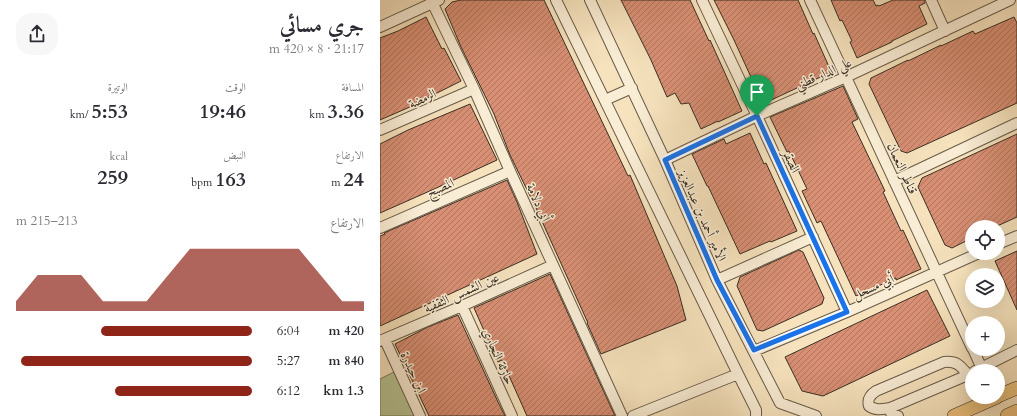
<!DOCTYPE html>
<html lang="ar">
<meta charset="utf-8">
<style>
body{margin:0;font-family:Cardo,Amiri,serif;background:#f7f7f7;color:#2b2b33;direction:rtl;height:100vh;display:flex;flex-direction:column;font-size:15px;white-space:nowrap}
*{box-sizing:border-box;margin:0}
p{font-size:13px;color:#7c7c81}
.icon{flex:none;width:22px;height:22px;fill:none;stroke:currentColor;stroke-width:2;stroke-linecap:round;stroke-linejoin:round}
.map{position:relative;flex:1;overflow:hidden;direction:ltr}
.side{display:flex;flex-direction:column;background:#fff;width:380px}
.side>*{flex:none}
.buttons{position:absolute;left:585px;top:220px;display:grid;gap:8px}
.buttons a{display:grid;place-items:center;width:40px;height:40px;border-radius:50%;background:#fff;box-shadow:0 4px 16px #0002;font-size:20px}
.pin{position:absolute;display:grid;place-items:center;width:34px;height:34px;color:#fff;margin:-41px -17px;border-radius:50% 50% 50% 0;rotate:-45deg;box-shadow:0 0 4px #0007}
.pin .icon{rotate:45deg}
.round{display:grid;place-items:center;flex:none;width:42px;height:42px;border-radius:16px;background:#f7f7f7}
.headline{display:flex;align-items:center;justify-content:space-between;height:68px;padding:0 16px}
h1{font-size:22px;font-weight:700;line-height:30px}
.stats{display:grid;grid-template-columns:repeat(3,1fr);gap:6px;height:68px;padding:4px 16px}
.stats div{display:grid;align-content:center}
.stats b{font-size:20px;font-weight:700}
.stats small{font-size:11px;font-weight:400}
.stats p{font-size:11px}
.chart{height:112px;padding:8px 16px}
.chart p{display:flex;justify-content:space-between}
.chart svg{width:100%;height:72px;margin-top:4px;fill:#8f2418;opacity:.7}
ul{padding:0 16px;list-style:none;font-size:13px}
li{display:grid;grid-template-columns:64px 48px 1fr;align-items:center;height:30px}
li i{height:10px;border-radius:5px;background:#8f2418}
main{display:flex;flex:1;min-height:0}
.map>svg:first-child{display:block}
</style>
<main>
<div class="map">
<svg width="637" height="416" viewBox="0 0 637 416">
<defs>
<pattern id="building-hatch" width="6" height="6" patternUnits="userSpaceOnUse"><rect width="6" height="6" fill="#d88f74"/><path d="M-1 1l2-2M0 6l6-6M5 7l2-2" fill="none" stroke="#b0755f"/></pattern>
</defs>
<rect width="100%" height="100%" fill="#f6e3be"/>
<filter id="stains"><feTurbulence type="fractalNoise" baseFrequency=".005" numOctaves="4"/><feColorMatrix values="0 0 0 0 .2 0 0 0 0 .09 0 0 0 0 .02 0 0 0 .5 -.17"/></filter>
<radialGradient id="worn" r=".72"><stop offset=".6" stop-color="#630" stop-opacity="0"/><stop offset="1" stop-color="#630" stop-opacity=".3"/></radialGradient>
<path fill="#b7c595" stroke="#787a5c" d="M14,372L36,416H0V379Z"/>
<path fill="url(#building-hatch)" stroke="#382e22" d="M81,0H164L248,176L250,175L297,286L306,320L221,354L207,323H208L156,208L130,155L114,114L81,47L65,9L72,2Z
M241,0H310L329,41L330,40L362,111L338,122V121L321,129L309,103L301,104L295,93L287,97L271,60Z
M334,0H418L433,34L434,33L450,69L449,73L387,102L381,99L354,40Z
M451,0H493L496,6L498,5L499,6L513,0H545V3L539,6L547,24L512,41V42L477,58L470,42L472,41L462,20L460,21Z
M46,17L62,49L64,48L81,81L39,102V103L0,120V38L18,31Z
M634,17L637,23V103L527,153L521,151L489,84L491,78L528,60V61L561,45V46L593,31L595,34Z
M463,86L478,119L472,122L505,191L503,192L521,231L523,230L541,269L516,280V278L476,296L441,221L437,223L422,191L427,189L409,151L407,152L390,117Z
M90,104L117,160L52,190L0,213V144L28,130Z
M370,133L384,164L386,163L417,231L391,242L390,241L360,254L328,186H327L312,154L344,139L346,144Z
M637,134V217L615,227H592V238L572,248L565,245L538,187L542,178Z
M127,180L137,202L157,254L0,326V236L5,234L4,233Z
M419,250L423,252L444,298L442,304L383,331L377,330L357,286L360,277Z
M637,251V310L615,261Z
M170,274L195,329L235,416H147L122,360L118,362L94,308Z
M547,290L570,336L443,396L422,391L405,357Z
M78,315L118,402L125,416H49L15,344L48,327Z"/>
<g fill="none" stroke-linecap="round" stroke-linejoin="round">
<g stroke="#685b49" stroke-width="12">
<path id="minor" d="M51,0L94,89L130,171L242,416
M176,0L358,374L376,410V416
M210,0L285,160L337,280L400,403L436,416
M322,0L377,116L467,312
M430,0L592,348
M551,0L565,31
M0,27L59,0
M225,100L252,88
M0,130L94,89
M285,160L377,116L466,77L630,0
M514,181L637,123
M0,228L130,171
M618,244L637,236
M337,280L433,237
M82,306L132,416
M5,340L40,416
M0,341L82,306L173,265
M593,349L603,371
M374,351L467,312L599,253
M595,371L637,350
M588,375C580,365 577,361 564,362L496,391C490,395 487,399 489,406C496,411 503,409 510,408L588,375L592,373
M510,408L511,413L518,416
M253,416L358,374"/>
</g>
<g stroke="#382e22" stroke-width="14">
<path id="major" d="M618,396L637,388
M574,416L617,397"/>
</g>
<g stroke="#382e22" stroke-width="16">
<path id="highway" d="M628,416L637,412"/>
</g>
<use href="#minor" stroke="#f9edd5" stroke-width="10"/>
<use href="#major" stroke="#ebc27f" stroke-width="13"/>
<use href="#highway" stroke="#ebc27f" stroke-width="15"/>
</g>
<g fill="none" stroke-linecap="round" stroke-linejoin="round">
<g stroke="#fff" stroke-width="8">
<path id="route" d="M377,116L467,312L374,350L337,280L285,160Z"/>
</g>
<use href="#route" stroke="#1a73e8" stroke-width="5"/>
</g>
<g text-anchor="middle" stroke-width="3" stroke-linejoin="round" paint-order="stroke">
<g font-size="13" fill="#382e22" stroke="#f9edd5">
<text transform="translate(443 73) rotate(-24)" y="5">علي الدار قطني</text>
<text transform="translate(42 98) rotate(-24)" y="5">الرمضة</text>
<text transform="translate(412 161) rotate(65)" y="5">الصقر</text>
<text transform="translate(523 168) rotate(65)" y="5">قناطر النعمان</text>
<text transform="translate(60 187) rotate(-24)" y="5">المصبح</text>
<text transform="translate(159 202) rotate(66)" y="5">أبي دلامة</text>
<text transform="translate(323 215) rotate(66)" y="5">الأمير أحمد بن عبدالعزيز</text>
<text transform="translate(493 286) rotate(-24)" y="5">أبي مسحل</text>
<text transform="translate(81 292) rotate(-24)" y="5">عين الشمس الثقفية</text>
<text transform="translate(119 356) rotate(66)" y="5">حارثة النجاري</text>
<text transform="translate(34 372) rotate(65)" y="5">ابن حيدرة</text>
</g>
</g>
<rect width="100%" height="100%" filter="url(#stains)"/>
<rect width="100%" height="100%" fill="url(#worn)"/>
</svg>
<div class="buttons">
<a><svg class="icon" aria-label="locate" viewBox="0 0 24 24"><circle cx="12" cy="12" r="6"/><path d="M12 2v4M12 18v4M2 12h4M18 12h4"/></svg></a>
<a><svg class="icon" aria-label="layers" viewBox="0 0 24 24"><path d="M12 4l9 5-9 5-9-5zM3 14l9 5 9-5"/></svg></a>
<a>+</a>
<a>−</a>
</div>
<div class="pin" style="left:377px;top:116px;background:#1e9e55"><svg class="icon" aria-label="arrive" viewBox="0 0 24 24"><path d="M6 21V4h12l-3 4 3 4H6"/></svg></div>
</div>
<section class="side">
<div class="headline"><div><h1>جري مسائي</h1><p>21:17 · 8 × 420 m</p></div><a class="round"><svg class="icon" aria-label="share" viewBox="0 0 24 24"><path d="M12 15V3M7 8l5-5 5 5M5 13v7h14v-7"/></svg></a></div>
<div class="stats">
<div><p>المسافة</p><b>3.36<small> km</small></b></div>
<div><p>الوقت</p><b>19:46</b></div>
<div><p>الوتيرة</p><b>5:53<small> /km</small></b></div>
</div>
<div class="stats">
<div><p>الارتفاع</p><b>24<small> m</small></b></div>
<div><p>النبض</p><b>163<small> bpm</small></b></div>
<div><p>kcal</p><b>259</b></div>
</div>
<div class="chart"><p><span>الارتفاع</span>213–215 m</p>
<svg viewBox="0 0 160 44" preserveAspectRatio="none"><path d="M0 44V38L10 22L20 22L30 22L40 38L50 38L60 38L70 22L80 6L90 6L100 6L110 6L120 6L130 6L140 22L150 38L160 38V44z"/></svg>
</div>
<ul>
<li><b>420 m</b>6:04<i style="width:64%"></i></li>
<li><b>840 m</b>5:27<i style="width:98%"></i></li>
<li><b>1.3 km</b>6:12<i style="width:58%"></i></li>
</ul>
</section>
</main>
